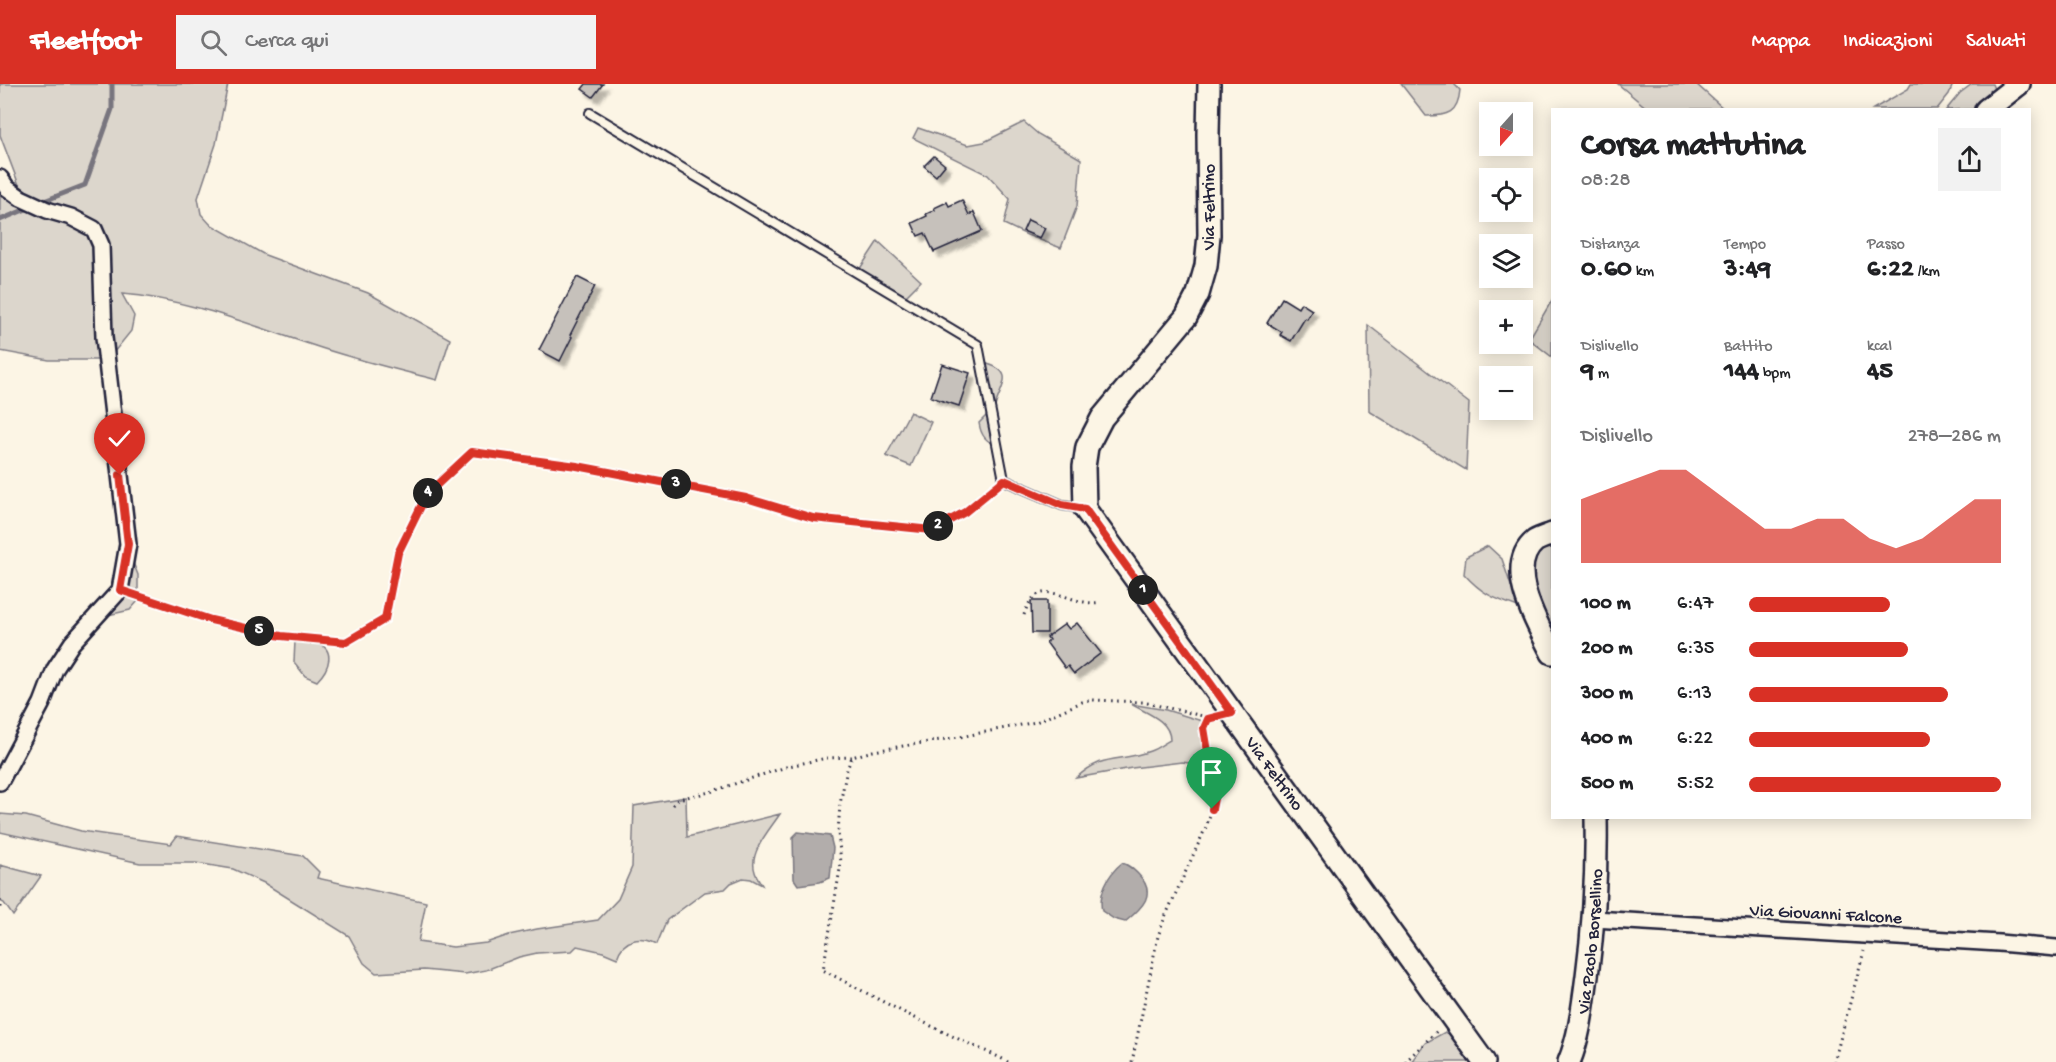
<!DOCTYPE html>
<html lang="it">
<meta charset="utf-8">
<style>
body{margin:0;font-family:"Gochi Hand",sans-serif;background:#f2f2f2;color:#202124;height:100vh;display:flex;flex-direction:column;font-size:22px;white-space:nowrap}
*{box-sizing:border-box;margin:0}
p{font-size:20px;color:#757577}
.icon{flex:none;width:33px;height:33px;fill:none;stroke:currentColor;stroke-width:2;stroke-linecap:round;stroke-linejoin:round}
.map{position:relative;flex:1;overflow:hidden}
.drawer{position:absolute;left:1551px;top:24px;width:480px;height:711px;display:flex;flex-direction:column;background:#fff;border-radius:0px;box-shadow:0 3px 15px #0003}
.drawer>*{flex:none}
.needle{width:39px;rotate:201deg}
.buttons{position:absolute;left:1479px;top:18px;display:grid;gap:12px}
.buttons a{display:grid;place-items:center;width:54px;height:54px;border-radius:0px;background:#fff;box-shadow:0 3px 15px #0003;font-size:30px}
.pin{position:absolute;display:grid;place-items:center;width:51px;height:51px;color:#fff;margin:-62px -26px;border-radius:50% 50% 50% 0;rotate:-45deg;box-shadow:0 0 6px #0007}
.pin .icon{rotate:45deg}
.km{position:absolute;width:30px;height:30px;margin:-15px;border-radius:50%;background:#222;color:#fff;font-size:16px;line-height:30px;text-align:center}
.round{display:grid;place-items:center;flex:none;width:63px;height:63px;border-radius:0px;background:#f2f2f2}
.summary{display:flex;align-items:center;justify-content:space-between;height:102px;padding:0 30px}
h1{font-size:33px;font-weight:800;line-height:45px}
.metrics{display:grid;grid-template-columns:repeat(3,1fr);gap:9px;height:102px;padding:6px 30px}
.metrics div{display:grid;align-content:center}
.metrics b{font-size:26px;font-weight:800}
.metrics small{font-size:16px;font-weight:400}
.metrics p{font-size:16px}
.chart{height:168px;padding:12px 30px}
.chart p{display:flex;justify-content:space-between}
.chart svg{width:100%;height:108px;margin-top:6px;fill:#d93025;opacity:.7}
ul{padding:0 30px;list-style:none;font-size:20px}
li{display:grid;grid-template-columns:96px 72px 1fr;align-items:center;height:45px}
li i{height:15px;border-radius:8px;background:#d93025}
header{display:flex;align-items:center;gap:36px;box-sizing:border-box;height:84px;padding:0 30px;background:#d93025;color:#fff}
header strong{font-size:28px}
nav{display:flex;gap:33px;margin-inline-start:auto;font-size:21px}
.search{width:420px;height:54px;background:#f2f2f2;display:flex;align-items:center;gap:15px;box-sizing:border-box;padding:0 21px;border-radius:0px;color:#757577;font-size:22px}
.map>svg:first-child{display:block}
</style>
<header>
<strong>Fleetfoot</strong>
<div class="search"><svg class="icon" aria-label="search" viewBox="0 0 24 24"><circle cx="10" cy="10" r="6"/><path d="M15 15l6 6"/></svg>Cerca qui</div>
<nav><a>Mappa</a><a>Indicazioni</a><a>Salvati</a></nav>
</header>
<div class="map">
<svg width="2056" height="978" viewBox="0 0 2056 978">
<defs>
<filter id="shadow"><feDropShadow dx="5.5" dy="5.5" stdDeviation="1.5" flood-color="#0004"/></filter>
</defs>
<rect width="100%" height="100%" fill="#fcf5e5"/>
<filter id="ink" filterUnits="userSpaceOnUse"><feTurbulence type="fractalNoise" baseFrequency=".0167" numOctaves="2"/><feDisplacementMap in="SourceGraphic" scale="12" xChannelSelector="R" yChannelSelector="G"/><feConvolveMatrix kernelMatrix="1 2 1 2 8 2 1 2 1" color-interpolation-filters="sRGB"/></filter>
<g filter="url(#ink)">
<path fill="#dcd6cc" stroke="#7f7c84" stroke-width="1.5" d="M0,0H228L216,60L198,114L201,130L210,140L265,171L368,209L450,255L437,296C395,285 353,275 312,261C250,241 188,215 122,210L134,232L131,247L114,268L102,276H49L0,267V110L15,121L28,110L19,101L0,51Z
M1401,0H1454L1460,6C1458,29 1448,32 1426,32Z
M1618,0H1696L1724,25H1648Z
M1911,0H1953L1949,10L1937,25H1873L1908,5Z
M1972,0H1992L1994,5L1974,25L1946,26L1960,9Z
M1024,38L1038,50L1081,75L1077,122L1061,164L1027,151L1004,140L1010,115L988,91L913,54L918,44L968,61L984,58Z
M878,157L921,197L904,214L859,186Z
M1552,216V273L1529,255Z
M1368,241L1469,319L1466,386L1369,327Z
M984,279C1019,288 999,304 995,323C993,336 998,350 999,362C986,358 981,352 979,339L988,330L987,313L982,306L980,299V290Z
M910,328L931,338L911,382L886,372Z
M1552,459V552C1543,530 1517,486 1539,465C1543,463 1549,461 1552,459Z
M1488,462L1502,475L1518,523C1493,514 1482,510 1464,490L1466,473Z
M132,476L138,491V517L130,526L104,532Z
M295,557C301,558 309,556 315,558C337,565 329,585 317,597L305,592L294,578Z
M1131,620L1166,626L1202,637V651L1210,682L1182,678L1132,684L1076,694C1105,668 1118,679 1150,667C1157,665 1164,659 1170,656C1170,636 1146,629 1131,620Z
M686,713L687,753L780,730C770,745 748,769 755,788C756,792 760,797 762,801L751,795L743,794L731,799L725,805L705,808L667,836L657,860C640,852 623,854 617,874L603,868L577,862L572,867L537,869L519,873L486,886L465,890L424,886L376,889L364,879L349,852L264,799L233,785L196,779H140L0,748V730L26,732L81,747L171,760L177,752L303,772L319,788L317,794L426,818L418,858L453,863L486,859L509,851L537,845L598,836L618,815L632,783L634,722Z
M0,781L41,792L13,832L4,819L0,817Z
M1445,948L1457,953L1475,978H1411L1425,959Z"/>
<path fill="#b2adab" stroke="#78757e" stroke-width="1.5" d="M798,748L830,752L833,764L830,794L820,798L798,801L794,795L793,753Z
M1122,779C1129,781 1133,785 1138,790C1158,810 1142,824 1125,838L1114,835L1102,827C1098,810 1108,790 1122,779Z"/>
<g fill="none" stroke-linecap="round" stroke-linejoin="round">
<path stroke="#78757e" stroke-width="5" d="M39,119L85,101L112,25V0
M0,136L31,123"/>
</g>
<path fill="#c6c1bb" stroke="#22223b" stroke-width="1.5" filter="url(#shadow)" d="M586,0H603L593,13L582,5Z
M934,72L945,81L936,92L924,82Z
M962,116L969,131L974,128L982,147L934,168L925,149L918,152L912,139L927,132L926,130L935,126L934,124L947,118L949,122Z
M1028,136L1045,144L1040,154L1023,147Z
M577,193L595,202L570,251L572,253L560,277L539,266Z
M1282,214L1298,224L1301,219L1312,226L1307,235L1305,234L1291,257L1280,251L1282,248L1267,239Z
M942,280L970,289L959,322L931,313Z
M1031,517H1047V549H1032Z
M1077,539L1101,569L1074,590L1068,582L1065,584L1046,558L1049,556L1047,553L1065,540L1069,545Z"/>
<g fill="none" stroke-linecap="round" stroke-linejoin="round">
<g stroke="#22223b" stroke-width="12">
<path id="lane" d="M590,29L978,261L1004,396L1062,421L1083,424"/>
</g>
<g stroke="#22223b" stroke-width="20">
<path id="street" d="M0,94L7,104L21,114L47,126L71,133L94,145L101,161L104,253L128,460L120,506L72,559L55,585L42,619L0,698
M1594,835L1999,859L2056,864"/>
</g>
<g stroke="#22223b" stroke-width="26">
<g id="secondary">
<path id="s1" d="M1209,0L1208,50L1209,151L1206,182L1198,210L1186,233L1102,334L1087,363L1084,383L1085,425L1484,978"/>
<path d="M1986,26L2019,0"/>
<path d="M1552,450C1547,452 1540,454 1535,457C1503,483 1538,541 1552,569"/>
<path id="s2" d="M1569,978C1580,951 1583,921 1587,892C1594,839 1597,787 1596,734"/>
</g>
</g>
<path stroke="#22223b" stroke-width="3" stroke-dasharray="1.5 4.5" stroke-linecap="butt" d="M136,511L211,536L281,552L346,558L385,535L398,469L427,410L472,368L577,382L746,414L813,434L932,446L965,428L996,403
M1024,531C1039,485 1070,525 1101,518
M673,721L678,715L710,708L789,682L827,674L852,673
M0,816V826
M1008,978C994,970 980,965 965,958C917,936 870,911 823,886L841,779L838,748L840,720L847,685L852,673L873,667L965,652L1036,638L1082,618L1093,616L1143,618L1211,634
M1132,978L1158,852L1165,833L1206,743L1212,725L1215,709L1204,644L1208,635
M1405,978L1438,946
M1834,978L1864,867"/>
<use href="#lane" stroke="#fcf5e5" stroke-width="8"/>
<use href="#street" stroke="#fcf5e5" stroke-width="15"/>
<use href="#secondary" stroke="#fcf5e5" stroke-width="21"/>
</g>
</g>
<g fill="none" stroke-linecap="round" stroke-linejoin="round" filter="url(#ink)">
<g stroke="#fff" stroke-width="12">
<path id="route" d="M120,391L128,460L120,506L211,536L281,552L346,558L385,535L398,469L427,410L472,368L577,382L746,414L813,434L932,446L965,428L1004,396L1062,421L1085,425L1232,629L1208,635L1204,644L1215,709L1212,725"/>
</g>
<use href="#route" stroke="#d93025" stroke-width="8"/>
</g>
<g text-anchor="middle" stroke-width="4.5" stroke-linejoin="round" paint-order="stroke">
<g font-size="18" fill="#22223b" stroke="#fcf5e5">
<text transform="translate(1208 123) rotate(-90)" y="6">Via Feltrino</text>
<text dy="6" stroke="none"><textPath href="#s1" startOffset="789">Via Feltrino</textPath></text>
<text transform="translate(1826 829) rotate(3)" y="6">Via Giovanni Falcone</text>
<text dy="6" stroke="none"><textPath href="#s2" startOffset="123">Via Paolo Borsellino</textPath></text>
</g>
</g>
</svg>
<div class="buttons">
<a><svg class="needle" viewBox="-14 -14 28 28"><path d="M0-13l5 13h-10z" fill="#e53935"/><path d="M0 13l5-13h-10z" fill="#757577"/></svg></a>
<a><svg class="icon" aria-label="locate" viewBox="0 0 24 24"><circle cx="12" cy="12" r="6"/><path d="M12 2v4M12 18v4M2 12h4M18 12h4"/></svg></a>
<a><svg class="icon" aria-label="layers" viewBox="0 0 24 24"><path d="M12 4l9 5-9 5-9-5zM3 14l9 5 9-5"/></svg></a>
<a>+</a>
<a>−</a>
</div>
<div class="pin" style="left:1212px;top:725px;background:#1e9e55"><svg class="icon" aria-label="arrive" viewBox="0 0 24 24"><path d="M6 21V4h12l-3 4 3 4H6"/></svg></div>
<div class="pin" style="left:120px;top:391px;background:#d93025"><svg class="icon" aria-label="check" viewBox="0 0 24 24"><path d="M5 12l5 5 9-10"/></svg></div>
<b class="km" style="left:1143px;top:506px">1</b>
<b class="km" style="left:938px;top:442px">2</b>
<b class="km" style="left:676px;top:400px">3</b>
<b class="km" style="left:428px;top:409px">4</b>
<b class="km" style="left:259px;top:547px">5</b>
<section class="drawer">
<div class="summary"><div><h1>Corsa mattutina</h1><p>08:28</p></div><a class="round"><svg class="icon" aria-label="share" viewBox="0 0 24 24"><path d="M12 15V3M7 8l5-5 5 5M5 13v7h14v-7"/></svg></a></div>
<div class="metrics">
<div><p>Distanza</p><b>0.60<small> km</small></b></div>
<div><p>Tempo</p><b>3:49</b></div>
<div><p>Passo</p><b>6:22<small> /km</small></b></div>
</div>
<div class="metrics">
<div><p>Dislivello</p><b>9<small> m</small></b></div>
<div><p>Battito</p><b>144<small> bpm</small></b></div>
<div><p>kcal</p><b>45</b></div>
</div>
<div class="chart"><p><span>Dislivello</span>278–286 m</p>
<svg viewBox="0 0 160 44" preserveAspectRatio="none"><path d="M0 44V18L10 14L20 10L30 6L40 6L50 14L60 22L70 30L80 30L90 26L100 26L110 34L120 38L130 34L140 26L150 18L160 18V44z"/></svg>
</div>
<ul>
<li><b>100 m</b>6:47<i style="width:56%"></i></li>
<li><b>200 m</b>6:35<i style="width:63%"></i></li>
<li><b>300 m</b>6:13<i style="width:79%"></i></li>
<li><b>400 m</b>6:22<i style="width:72%"></i></li>
<li><b>500 m</b>5:52<i style="width:100%"></i></li>
</ul>
</section>
</div>
